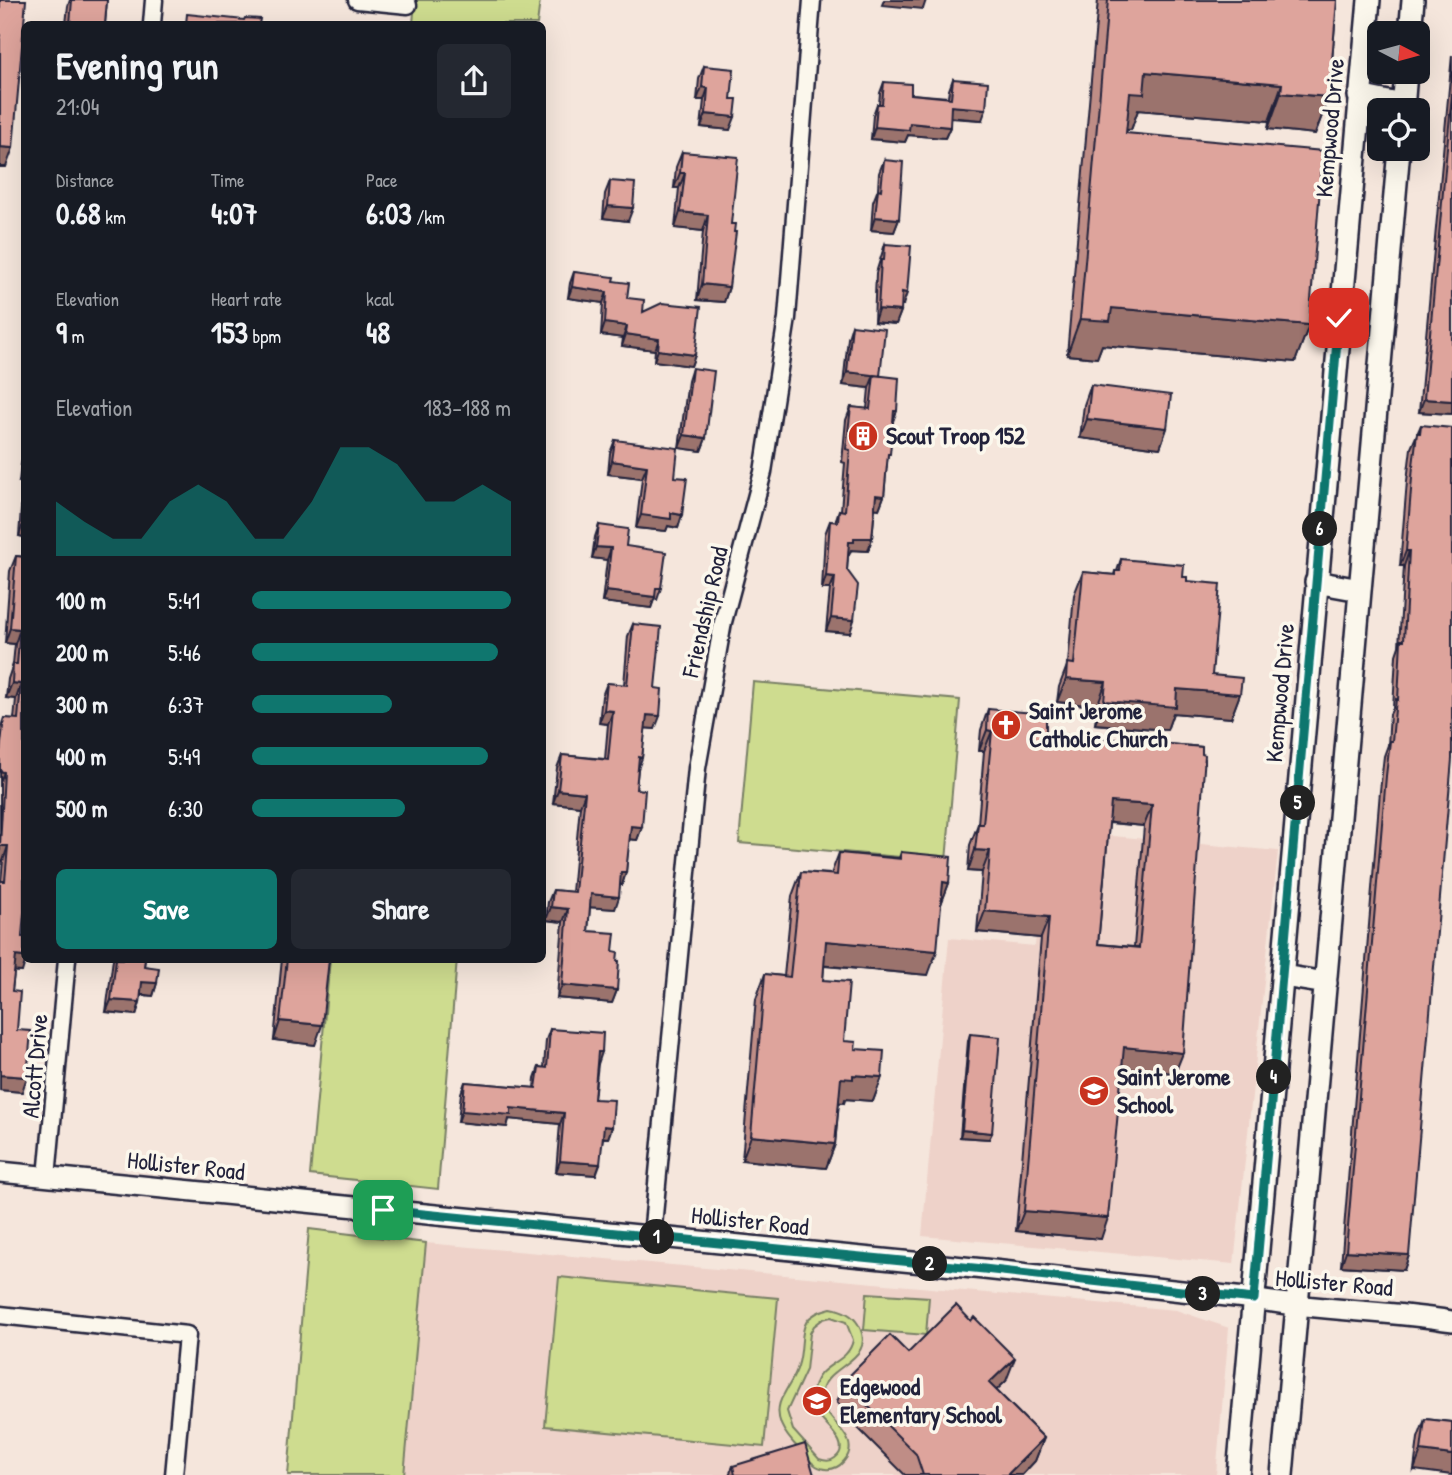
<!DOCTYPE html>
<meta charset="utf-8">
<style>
body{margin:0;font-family:"Patrick Hand",sans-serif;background:#242831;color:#f1f3f6;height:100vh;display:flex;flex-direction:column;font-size:26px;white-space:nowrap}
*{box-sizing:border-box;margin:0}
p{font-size:23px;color:#9ea1a6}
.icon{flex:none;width:38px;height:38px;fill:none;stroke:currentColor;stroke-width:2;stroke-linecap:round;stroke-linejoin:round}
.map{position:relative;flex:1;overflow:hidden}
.side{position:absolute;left:21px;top:21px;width:525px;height:942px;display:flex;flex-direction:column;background:#171b24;border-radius:10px;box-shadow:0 7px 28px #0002}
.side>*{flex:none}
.needle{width:46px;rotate:96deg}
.fabs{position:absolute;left:1367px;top:21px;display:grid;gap:14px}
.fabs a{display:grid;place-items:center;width:63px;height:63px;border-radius:10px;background:#171b24;box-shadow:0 7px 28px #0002;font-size:35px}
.pin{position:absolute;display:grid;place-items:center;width:60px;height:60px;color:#fff;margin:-30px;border-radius:14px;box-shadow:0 4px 10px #0006}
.km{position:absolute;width:35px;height:35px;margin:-18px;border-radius:50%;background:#222;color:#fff;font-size:19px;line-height:35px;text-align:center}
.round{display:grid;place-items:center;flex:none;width:74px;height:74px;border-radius:10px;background:#242831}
.overview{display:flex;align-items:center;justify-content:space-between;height:119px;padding:0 35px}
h1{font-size:38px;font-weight:800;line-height:52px}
.stats{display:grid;grid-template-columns:repeat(3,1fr);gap:10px;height:119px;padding:7px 35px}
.stats div{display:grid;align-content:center}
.stats b{font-size:30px;font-weight:800}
.stats small{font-size:19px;font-weight:400}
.stats p{font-size:19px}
.chart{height:196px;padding:14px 35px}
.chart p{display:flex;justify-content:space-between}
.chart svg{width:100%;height:126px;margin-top:7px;fill:#0f766e;opacity:.7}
.action{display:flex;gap:14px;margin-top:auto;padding:14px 35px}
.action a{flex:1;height:80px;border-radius:10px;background:#0f766e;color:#fff;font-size:28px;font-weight:800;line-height:80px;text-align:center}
.action a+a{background:#242831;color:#f1f3f6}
ul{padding:0 35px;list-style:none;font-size:23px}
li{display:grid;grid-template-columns:112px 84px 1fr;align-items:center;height:52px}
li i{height:18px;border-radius:9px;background:#0f766e}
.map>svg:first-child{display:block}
</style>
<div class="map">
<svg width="1452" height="1475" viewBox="0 0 1452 1475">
<rect width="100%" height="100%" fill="#f5e6dc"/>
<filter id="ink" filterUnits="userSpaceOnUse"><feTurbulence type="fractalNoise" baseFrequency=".0143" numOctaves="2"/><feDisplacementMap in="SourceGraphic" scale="14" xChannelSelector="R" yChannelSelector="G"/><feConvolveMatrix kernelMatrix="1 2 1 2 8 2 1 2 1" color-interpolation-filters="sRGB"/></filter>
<g filter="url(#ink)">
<path fill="#eed2c9" d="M1046,830L1278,851L1234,1264L922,1236L949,938L1035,946Z
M426,1243L1176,1310L1229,1328L1216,1475H404Z"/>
<path fill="#cedc8f" stroke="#787f65" stroke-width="2" fill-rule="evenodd" d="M415,0H540L537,24H413Z
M753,682L960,700L946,861L739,843Z
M330,959H457L438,1189L310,1175Z
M309,1229L426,1243L404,1475H288Z
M559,1277L778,1298L764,1447L545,1426Z
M867,1293L929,1297L926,1335L864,1330Z
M831,1308C842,1310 852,1314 858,1324C880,1363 821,1364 821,1397C821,1420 865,1437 844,1461C839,1467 832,1470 825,1469C814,1468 807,1457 800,1450C785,1435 770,1416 784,1394C789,1384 795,1377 798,1366C807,1338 792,1317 831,1308ZM831,1317L846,1322L853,1340C848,1366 815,1362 813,1393C813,1399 814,1408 817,1414C824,1425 853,1445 835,1458C830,1462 825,1461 819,1459L793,1430L787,1411L806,1370L810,1333L814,1326L823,1319Z"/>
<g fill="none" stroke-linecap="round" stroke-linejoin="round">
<g stroke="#22223b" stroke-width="21">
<path id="minor" d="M357,0L408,5
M152,24L154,0
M47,1177L67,959
M652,1236L697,768L723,622L763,472L787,318L812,0
M0,1315L187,1335L174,1475"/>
</g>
<g stroke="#22223b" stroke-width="24">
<path id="tertiary" d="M0,1172L984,1269L1254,1299C1320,1311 1386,1310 1452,1321"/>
</g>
<g stroke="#22223b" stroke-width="26">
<path id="secondary" d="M1410,33L1413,0
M1359,96L1403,105
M1403,110L1406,72
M1316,582L1360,590
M1283,976L1326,983
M1238,1475C1283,983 1321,491 1369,0
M1282,1475L1399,149"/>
</g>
<use href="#minor" stroke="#fbf7ec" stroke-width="16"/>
<use href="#tertiary" stroke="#fbf7ec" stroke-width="19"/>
<use href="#secondary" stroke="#fbf7ec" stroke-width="21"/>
</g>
<path fill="#bf8d86" stroke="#22223b" stroke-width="2" fill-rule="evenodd" d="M70,0H107L105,24H66L68,6Z
M1098,0H1337L1329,97L1315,134L1268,129L1269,121L1138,110L1131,130H1127L1126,133L1309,325L1295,362L1102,345L1097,358L1067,355Z
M1452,55V414L1419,412Z
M704,66L731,99L730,130L701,127L704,100H697L699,79Z
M953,79L982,120L950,118V127L945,138L908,135L905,142L871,139L873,115L877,104H879L880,93L884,82L911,94L948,97L949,90Z
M682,152L731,224L729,287L724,302L697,300L703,231L675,228L679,188H674L676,167Z
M884,160L899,219L894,232L871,230L873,202L878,189L879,173Z
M610,181L628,221L603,218L605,194Z
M885,244L903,305H901V311L896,324L874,322L876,273Z
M574,272L613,281L627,298L695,355L691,366L654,361L655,350L622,346L623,338L601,335L603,303L568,298L570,283Z
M852,325L880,376L897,411L893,421L887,462L884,496L879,509L875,508L872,538L868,551L851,550L849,555H848L847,570L850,633L826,631L830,589H822L825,534L830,521L835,522L839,510H841L845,463L842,462L846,420L851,407L867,409L869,388L843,385L848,338Z
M692,368L706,438L701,451L679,448L688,381Z
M1091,385L1167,428L1160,448L1080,438L1084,405Z
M1421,425L1409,1255L1404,1270L1341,1266L1380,791L1384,756L1388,745L1390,714L1393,708L1396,655L1399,646L1404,566H1400L1407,481L1411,448Z
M615,440L675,477L682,515L678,528L668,526L666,531L636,528L642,478L608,474L610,453Z
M24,454V537L19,536L23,482H19L21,464Z
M599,525L626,546L661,588L657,600L654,599L651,608L602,602L607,560L592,558L595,537Z
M16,556L24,557L22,972L14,971L12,991L22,1092L0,1090V881H1L3,861H0V729L4,718L14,719L16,699L6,698L8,679L13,664L15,644L5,643L10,571Z
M1121,559L1183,577L1187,581L1212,675L1240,694L1231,718L1173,713L1167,730L1095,724L1097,706L1057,702L1059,687L1068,663L1074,595L1083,572L1114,575L1115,571H1117Z
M633,624L655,688V729L645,728L642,758L638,769L636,789L642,827L637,840L629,839L626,872L622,885H620L615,909L590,907L588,931L613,951L617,961V990L612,1003L557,998L563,922L546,920L548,902L553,890L572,892L580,806L553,803L557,768L562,755L605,759L608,724L599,723L602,696L607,683L624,685L628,636Z
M988,709L1046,733L1202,747L1175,1073L1122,1068L1101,1239L1016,1231L1041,938L977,932L982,872L968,871L970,845L978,824L984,751H979L981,730ZM1109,823L1144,826L1134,947L1098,944Z
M901,852L949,883L941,904L928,975L824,966L823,980L844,1041L855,1049L882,1077L873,1101L845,1099L844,1103L839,1102L835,1144L826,1168L742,1160L756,999L765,974L784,976L792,896L801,872L831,874L839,853L899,858Z
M113,959H145L144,966L157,983L153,996L141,995L140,1002L136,1015L106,1012Z
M282,959H329L315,1045L274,1040Z
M550,1029L598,1064L594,1099L612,1127L608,1138H603L596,1175L556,1172L560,1124L509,1119L507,1127L458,1122L461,1093L465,1082L534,1088L535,1078L539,1067L544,1068L546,1040Z
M970,1034L989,1139L960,1137L968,1041Z
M908,1353L1006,1381L996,1390L1044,1438L1035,1461L1022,1475H905L856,1426L858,1422L837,1402L846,1379Z
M1425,1419L1452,1422L1414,1470L1418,1438Z
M733,1466L814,1475H729Z"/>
<path fill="#9b736d" stroke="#22223b" stroke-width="2" d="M884,0H926L923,9L882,5Z
M1146,72L1282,84L1269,121L1138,110L1131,130L1116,129L1130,93Z
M702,87L708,88L704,100H697Z
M1281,93L1329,97L1315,134L1268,129Z
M951,106L986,109L982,120L947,117Z
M706,114L735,117L730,130L701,127Z
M910,123L950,127L945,138L908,135L905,142L871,139L875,127Z
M0,147L13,148L6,167H0Z
M680,173H685L679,188H674Z
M608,206L633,208L628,221L603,218Z
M680,212L708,215L703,231L675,228Z
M875,217L899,219L894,232L871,230Z
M702,284L729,287L724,302L697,300Z
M572,287L607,292L603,303L568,298Z
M902,292L907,293L903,305H898Z
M1112,308L1309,325L1295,362L1102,345L1097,358L1067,355L1080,319Z
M878,309L901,311L896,324L874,322Z
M605,323L627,326L623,338L601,335Z
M626,334L659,339L655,350L622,346Z
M658,350L695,355L691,366L654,361Z
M847,372L874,375L869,388L843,385Z
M1424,399L1452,401V414L1419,412Z
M1087,419L1167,428L1160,448L1080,438Z
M684,435L706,438L701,451L679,448Z
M612,461L647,466L642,478L608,474Z
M24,468V479L23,482H19Z
M876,495L884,496L879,509L872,508Z
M671,513L682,515L678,528L668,526L666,531L636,528L641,515Z
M24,521V537L19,536Z
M854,538H872L868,551L851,550L849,555L844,554L849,542Z
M596,547L611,548L607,560L592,558Z
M1406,551H1409L1404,566H1400Z
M826,576L835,577L830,589H822Z
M606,591L655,597L651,608L602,602Z
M831,618L854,620L850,633L826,631Z
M10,628L20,629L15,644L5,643Z
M1066,679L1106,682L1097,706L1057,702Z
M12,683L21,684L16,699L6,698Z
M1177,689L1240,694L1231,718L1173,713L1167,730L1095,724L1104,701Z
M604,710L613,711L608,724L599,723Z
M647,715L660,716L655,729L642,728Z
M987,730L992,731L984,751H979Z
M0,771L4,772L0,782Z
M558,790L585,793L580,806L553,803Z
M1111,802L1152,805L1144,826L1103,822Z
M631,826L642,827L637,840L626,839Z
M0,846H8L3,861H0Z
M975,850L990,851L982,872L968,871Z
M621,872H626L622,885H617Z
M943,882L949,883L940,907Z
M591,894L619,897L615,909L586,907Z
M551,907L568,909L563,922L546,920Z
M985,911L1049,917L1041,938L977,932Z
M826,941L937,951L928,975L818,965Z
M16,956L24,957V959H26L22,972L10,971Z
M142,982L157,983L153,996L138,994Z
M562,985L617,990L612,1003L557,998Z
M111,1000L140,1002L136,1015L106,1012Z
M280,1021L322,1025L315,1045L274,1040Z
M1124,1047L1183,1053L1175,1073L1116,1068Z
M598,1052H602L598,1064L594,1063Z
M0,1075L27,1077L22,1092L0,1090Z
M853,1075L882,1077L873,1101L845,1099L844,1103L832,1102L841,1078Z
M511,1108L564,1113L560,1124L509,1119L507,1127L458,1122L462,1111Z
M604,1126L612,1127L608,1138L600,1137Z
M962,1130L992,1133L989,1139L960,1137Z
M751,1136L835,1144L826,1168L742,1160Z
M560,1161L600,1164L596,1175L556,1172Z
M1024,1211L1108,1218L1101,1239L1016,1231Z
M1346,1251L1409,1255L1404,1270L1341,1266Z
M1015,1358L1006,1381L980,1406L989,1383Z
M1044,1438L1035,1461L1022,1475H1007Z
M1421,1451L1452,1455V1475L1414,1470Z"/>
<path fill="#dea49c" stroke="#22223b" stroke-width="2" fill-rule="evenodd" d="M0,0H26L13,148L0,147Z
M72,0H107L105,24H70Z
M1108,0H1337L1329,97L1281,93L1282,84L1146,72L1144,94L1130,93L1126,133L1323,151L1309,325L1112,308L1110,321L1080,319Z
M187,14L244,20L245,18L260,19L259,24H186Z
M704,66L734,69L731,99H737L735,117L706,114L708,88L702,87Z
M953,79L988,82L986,109L951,106L950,127L910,123L909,130L875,127L877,104H882L884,82L911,84V94L951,98Z
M1452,93V401L1424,399Z
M682,152L738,157L731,224H735L734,232H736L729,287L702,284L708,215L680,212L685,173H680Z
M884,160L903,162L899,219L875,217L878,189L881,190Z
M610,181L635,183L633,208L608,206Z
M885,244L911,246L907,293L902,292L901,311L878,309L881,260H884Z
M574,272L614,277L613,281L629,283L627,298L644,300L643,312L662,303L701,307L695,355L658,350L659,339L626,334L627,326L605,323L607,292L572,287Z
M852,325L885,329L880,376L847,372Z
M692,368L714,371L706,438L684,435Z
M874,375L899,378L897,411H894L890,454H888L884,496L876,495L872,538H854V542H849L847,570L858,585L854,620L831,618L835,577L826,576L830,521L838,522L839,510L845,511L850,450L846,449L851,407L870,409Z
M1091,385L1171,395L1167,428L1087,419Z
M1421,425L1452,428V759L1409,1255L1346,1251L1386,776L1390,741H1392L1396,699L1398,700L1401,640H1404L1409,551H1406L1413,466L1417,433H1420Z
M615,440L678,448L675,477L687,478L682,515L671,513V519L641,515L647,466L612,461Z
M599,525L628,529L626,546L666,552L661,588H656L655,597L606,591L611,548L596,547Z
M16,556L24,557V912L22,937H24V957L16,956L12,991L20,992L17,1030L31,1031L27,1077L0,1075V881H5L8,846H0L4,772L0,771V752L4,718L18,719L21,684L12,683L13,664H17L20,629L10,628Z
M1121,559L1184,565L1183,577H1187V581L1220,584L1212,675L1242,678L1240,694L1177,689L1176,707L1104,701L1106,682L1066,679L1067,663L1074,664L1083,572L1115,575V571H1120Z
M633,624L661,627L655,688L662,689L660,716L647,715L642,758L639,757L636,789L645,790L642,827L631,826L626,872H621L619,897L591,894L588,931L615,933L613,951L618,952L617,961H619L617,990L562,985L568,909L551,907L553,890L575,892L585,793L558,790L562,755L608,760L613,711L604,710L607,683L627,685Z
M988,709L1046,714V733L1202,747V754L1205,755L1183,1053L1124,1047L1108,1218L1024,1211L1049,917L985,911L990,851L975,850L978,824H983L992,731L987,730ZM1111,802L1152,805L1139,948L1098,944Z
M901,852L951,857L949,883L943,882L937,951L826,941L823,980L849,982L844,1041L856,1042L855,1049L884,1051L882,1077L853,1075V1079L841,1078L835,1144L751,1136L765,974L790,977L801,872L837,875L839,853L901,859Z
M116,959H145L144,966L159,968L157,983L142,982L140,1002L111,1000Z
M287,959H329L322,1025L280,1021Z
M550,1029L603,1033L602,1052H598L594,1099L614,1100L612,1127L604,1126L600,1164L560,1161L564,1113L511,1108V1115L462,1111L465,1082L536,1088L539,1067L547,1068Z
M970,1034L1000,1037L992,1133L962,1130Z
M956,1305L971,1321L974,1317L1015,1358L989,1383L1044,1438L1007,1475H923L916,1454L865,1403L866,1399L846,1379L890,1335L908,1353Z
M1425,1419L1452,1422V1455L1421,1451Z
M805,1444L814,1475H735L733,1466Z"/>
</g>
<g fill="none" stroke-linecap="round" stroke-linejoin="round" filter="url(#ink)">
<g stroke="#fff" stroke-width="14">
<path id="route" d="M383,1210L984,1269L1254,1299L1339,318"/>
</g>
<use href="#route" stroke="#0f766e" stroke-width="9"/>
</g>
<defs>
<g id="building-disc" transform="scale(1.575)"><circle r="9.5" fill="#c8321e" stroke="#fbf7ec"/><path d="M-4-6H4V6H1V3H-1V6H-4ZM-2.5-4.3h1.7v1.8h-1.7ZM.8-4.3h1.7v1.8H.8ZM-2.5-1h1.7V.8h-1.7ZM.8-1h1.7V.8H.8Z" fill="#fff"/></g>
<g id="church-disc" transform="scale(1.575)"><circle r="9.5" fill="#c8321e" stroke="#fbf7ec"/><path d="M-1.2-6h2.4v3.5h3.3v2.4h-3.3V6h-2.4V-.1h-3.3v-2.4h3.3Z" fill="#fff"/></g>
<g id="school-disc" transform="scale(1.575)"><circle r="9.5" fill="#c8321e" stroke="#fbf7ec"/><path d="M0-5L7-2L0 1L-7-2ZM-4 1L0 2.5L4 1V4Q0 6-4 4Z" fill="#fff"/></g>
</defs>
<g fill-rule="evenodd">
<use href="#building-disc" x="863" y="436"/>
<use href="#church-disc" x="1006" y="725"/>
<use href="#school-disc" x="1094" y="1091"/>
<use href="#school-disc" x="817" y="1401"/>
</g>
<g text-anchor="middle" stroke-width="7" stroke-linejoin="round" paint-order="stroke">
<g font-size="24" fill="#22223b" stroke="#fbf7ec">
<text transform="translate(1330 128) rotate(-85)" y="8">Kempwood Drive</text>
<text transform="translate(705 612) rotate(-77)" y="8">Friendship Road</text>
<text transform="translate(1280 693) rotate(-85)" y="8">Kempwood Drive</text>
<text transform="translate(35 1066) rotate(-85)" y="8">Alcott Drive</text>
<text transform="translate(186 1166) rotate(6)" y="8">Hollister Road</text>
<text transform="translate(750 1221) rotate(6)" y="8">Hollister Road</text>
<text transform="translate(1334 1283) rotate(5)" y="8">Hollister Road</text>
</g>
<g font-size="24" font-weight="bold" fill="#22223b" stroke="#fbf7ec" text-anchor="start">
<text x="886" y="444">Scout Troop 152</text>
<text x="1029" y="719">Saint Jerome<tspan x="1029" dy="28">Catholic Church</tspan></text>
<text x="1117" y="1085">Saint Jerome<tspan x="1117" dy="28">School</tspan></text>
<text x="840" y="1395">Edgewood<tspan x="840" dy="28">Elementary School</tspan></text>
</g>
</g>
</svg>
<div class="fabs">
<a><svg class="needle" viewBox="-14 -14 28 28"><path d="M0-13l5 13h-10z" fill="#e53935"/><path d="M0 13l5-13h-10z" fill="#9ea1a6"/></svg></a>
<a><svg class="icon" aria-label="locate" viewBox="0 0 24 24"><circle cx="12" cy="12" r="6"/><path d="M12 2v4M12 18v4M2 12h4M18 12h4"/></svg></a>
</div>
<div class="pin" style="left:383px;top:1210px;background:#1e9e55"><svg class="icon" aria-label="arrive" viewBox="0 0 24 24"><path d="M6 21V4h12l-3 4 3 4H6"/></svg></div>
<div class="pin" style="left:1339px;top:318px;background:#d93025"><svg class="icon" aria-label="check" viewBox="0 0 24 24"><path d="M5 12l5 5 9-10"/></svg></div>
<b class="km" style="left:657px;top:1237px">1</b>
<b class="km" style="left:930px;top:1264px">2</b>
<b class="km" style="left:1203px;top:1294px">3</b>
<b class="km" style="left:1274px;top:1077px">4</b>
<b class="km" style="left:1298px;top:803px">5</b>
<b class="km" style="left:1320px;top:529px">6</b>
<section class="side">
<div class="overview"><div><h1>Evening run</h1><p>21:04</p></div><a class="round"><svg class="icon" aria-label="share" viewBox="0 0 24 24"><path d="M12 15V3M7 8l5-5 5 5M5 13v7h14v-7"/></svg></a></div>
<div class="stats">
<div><p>Distance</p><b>0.68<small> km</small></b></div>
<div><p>Time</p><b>4:07</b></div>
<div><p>Pace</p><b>6:03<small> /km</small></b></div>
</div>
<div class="stats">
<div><p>Elevation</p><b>9<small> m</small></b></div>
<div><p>Heart rate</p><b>153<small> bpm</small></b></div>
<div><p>kcal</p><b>48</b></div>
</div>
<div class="chart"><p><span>Elevation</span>183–188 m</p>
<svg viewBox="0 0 160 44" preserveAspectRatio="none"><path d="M0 44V25L10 32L20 38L30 38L40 25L50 19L60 25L70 38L80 38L90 25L100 6L110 6L120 12L130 25L140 25L150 19L160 25V44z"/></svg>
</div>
<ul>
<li><b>100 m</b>5:41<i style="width:100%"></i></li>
<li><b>200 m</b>5:46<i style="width:95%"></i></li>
<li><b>300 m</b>6:37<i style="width:54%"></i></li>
<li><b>400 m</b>5:49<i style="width:91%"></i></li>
<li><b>500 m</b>6:30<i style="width:59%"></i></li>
</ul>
<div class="action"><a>Save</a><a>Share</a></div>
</section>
</div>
